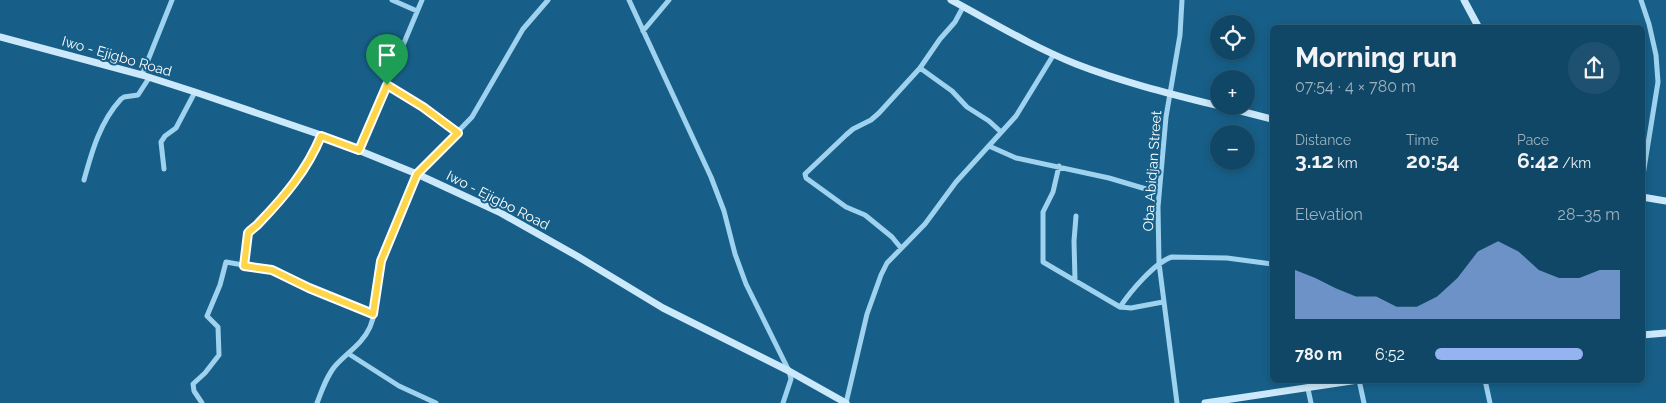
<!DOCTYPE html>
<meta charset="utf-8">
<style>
body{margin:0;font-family:Raleway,sans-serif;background:#1e516f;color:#f1f3f6;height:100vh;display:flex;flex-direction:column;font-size:19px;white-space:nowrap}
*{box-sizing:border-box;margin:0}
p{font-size:16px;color:#9cb2bf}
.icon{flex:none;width:28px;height:28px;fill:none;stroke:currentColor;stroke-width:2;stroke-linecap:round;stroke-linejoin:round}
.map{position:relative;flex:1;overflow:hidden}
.details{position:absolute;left:1270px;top:25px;width:375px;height:358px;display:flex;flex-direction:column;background:#114766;border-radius:8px;box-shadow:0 2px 8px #0003,0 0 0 1px #305f7a}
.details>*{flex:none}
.buttons{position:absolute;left:1210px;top:15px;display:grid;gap:10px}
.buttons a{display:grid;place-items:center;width:45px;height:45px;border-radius:50%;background:#114766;box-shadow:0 2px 8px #0003,0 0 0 1px #305f7a;font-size:25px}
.pin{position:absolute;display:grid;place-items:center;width:42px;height:42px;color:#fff;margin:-51px -21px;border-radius:50% 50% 50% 0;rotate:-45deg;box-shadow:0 0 5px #0007}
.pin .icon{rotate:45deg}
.round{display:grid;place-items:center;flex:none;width:52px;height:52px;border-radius:26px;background:#1e516f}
.head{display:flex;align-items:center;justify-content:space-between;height:85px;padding:0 25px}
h1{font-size:28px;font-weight:700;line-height:38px}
.figures{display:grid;grid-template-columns:repeat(3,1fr);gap:8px;height:85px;padding:5px 25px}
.figures div{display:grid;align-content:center}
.figures b{font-size:21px;font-weight:700}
.figures small{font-size:14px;font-weight:400}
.figures p{font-size:14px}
.chart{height:140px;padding:10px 25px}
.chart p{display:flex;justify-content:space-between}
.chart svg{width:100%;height:90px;margin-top:5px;fill:#95b2f1;opacity:.7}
ul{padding:0 25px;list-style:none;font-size:16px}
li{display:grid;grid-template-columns:80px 60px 1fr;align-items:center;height:38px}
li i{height:12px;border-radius:6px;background:#95b2f1}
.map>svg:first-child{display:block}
</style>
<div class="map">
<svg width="1666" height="403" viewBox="0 0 1666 403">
<rect width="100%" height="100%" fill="#175f88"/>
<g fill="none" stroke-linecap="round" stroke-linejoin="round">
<path stroke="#9ed2ee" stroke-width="5" d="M392,0L417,11
M629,0L711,177L724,211L735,254L746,284L789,371L791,379L783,403
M1641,0L1649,24L1656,55L1658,82L1642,181
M643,31L669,0
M920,68L952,91L967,107L989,121L1001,132
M142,75L172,0
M387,85L423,107L458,133
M989,146L1016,158L1109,178L1146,189L1159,188
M359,150L422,0
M1059,166L1053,192L1043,212V262L1120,307L1131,308L1163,302
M164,169L161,142L165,136L176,128L195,92
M84,180C92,151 100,122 121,99L124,97L138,95L149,78
M901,248L892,237L865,215L846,207L806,178L805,174L846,135L853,129L871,120L879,113L920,68L940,39L955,22L963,7
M244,266L248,233C251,229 256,227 259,223C285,196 307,171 321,135
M1075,280L1074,241L1076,216
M1120,307C1130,292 1155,262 1172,257L1227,258L1272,264
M349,354L399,386L436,403
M1359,380L1364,403
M1485,380L1490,403
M1308,389L1311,403
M202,403L194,391L193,384L205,373L219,355L218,327L207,316L220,285L226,262L272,270L309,288L373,315
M317,403C322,390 327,375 336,365C348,352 363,343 370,327C379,306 376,283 381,261L417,174L472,117L523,29L548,0
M846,403L867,314L881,275L887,263L925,224L956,182L1016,116L1054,54
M1177,403L1159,263L1158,207L1166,117L1180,35L1182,0"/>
<path stroke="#cbe9fa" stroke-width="7" d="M951,0C992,22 1033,47 1076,64C1122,82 1171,94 1219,106
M1464,0L1479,28
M0,37L142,75L195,92L321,135L417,174L499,212L577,256L663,308L789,371L846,403
M1221,106L1272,119
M1642,197L1666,201
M1642,335L1666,333
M1205,403L1358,380"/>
</g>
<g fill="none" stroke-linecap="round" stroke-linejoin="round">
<g stroke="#fff" stroke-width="10">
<path id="route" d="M387,85L423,107L458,133L417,174L381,261L373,314L309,288L272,270L244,266L248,233C251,229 256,227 259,223C285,196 307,170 321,136L359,150Z"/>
</g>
<use href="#route" stroke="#ffd54a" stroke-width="6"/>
</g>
<g text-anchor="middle" stroke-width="4" stroke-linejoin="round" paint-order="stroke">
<g font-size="14" fill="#fff" stroke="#175f88">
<text transform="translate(117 56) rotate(16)" y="5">Iwo - Ejigbo Road</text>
<text transform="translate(1152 171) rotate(-86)" y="5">Oba Abidjan Street</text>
<text transform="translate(498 200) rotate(27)" y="5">Iwo - Ejigbo Road</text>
</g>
</g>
</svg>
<div class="buttons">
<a><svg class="icon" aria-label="locate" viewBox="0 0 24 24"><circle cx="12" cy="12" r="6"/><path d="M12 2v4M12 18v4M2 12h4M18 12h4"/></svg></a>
<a>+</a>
<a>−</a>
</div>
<div class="pin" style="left:387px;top:85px;background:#1e9e55"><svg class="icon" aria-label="arrive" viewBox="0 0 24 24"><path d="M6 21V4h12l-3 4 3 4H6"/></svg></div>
<section class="details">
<div class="head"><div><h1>Morning run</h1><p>07:54 · 4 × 780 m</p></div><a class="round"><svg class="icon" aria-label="share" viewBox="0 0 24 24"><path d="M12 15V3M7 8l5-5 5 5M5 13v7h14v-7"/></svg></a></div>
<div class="figures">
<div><p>Distance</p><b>3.12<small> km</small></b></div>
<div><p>Time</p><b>20:54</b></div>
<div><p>Pace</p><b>6:42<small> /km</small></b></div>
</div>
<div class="chart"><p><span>Elevation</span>28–35 m</p>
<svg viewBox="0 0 160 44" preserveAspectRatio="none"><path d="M0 44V20L10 24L20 29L30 33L40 33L50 38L60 38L70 33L80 24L90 11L100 6L110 11L120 20L130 24L140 24L150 20L160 20V44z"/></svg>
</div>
<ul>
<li><b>780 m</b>6:52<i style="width:80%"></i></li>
</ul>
</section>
</div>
